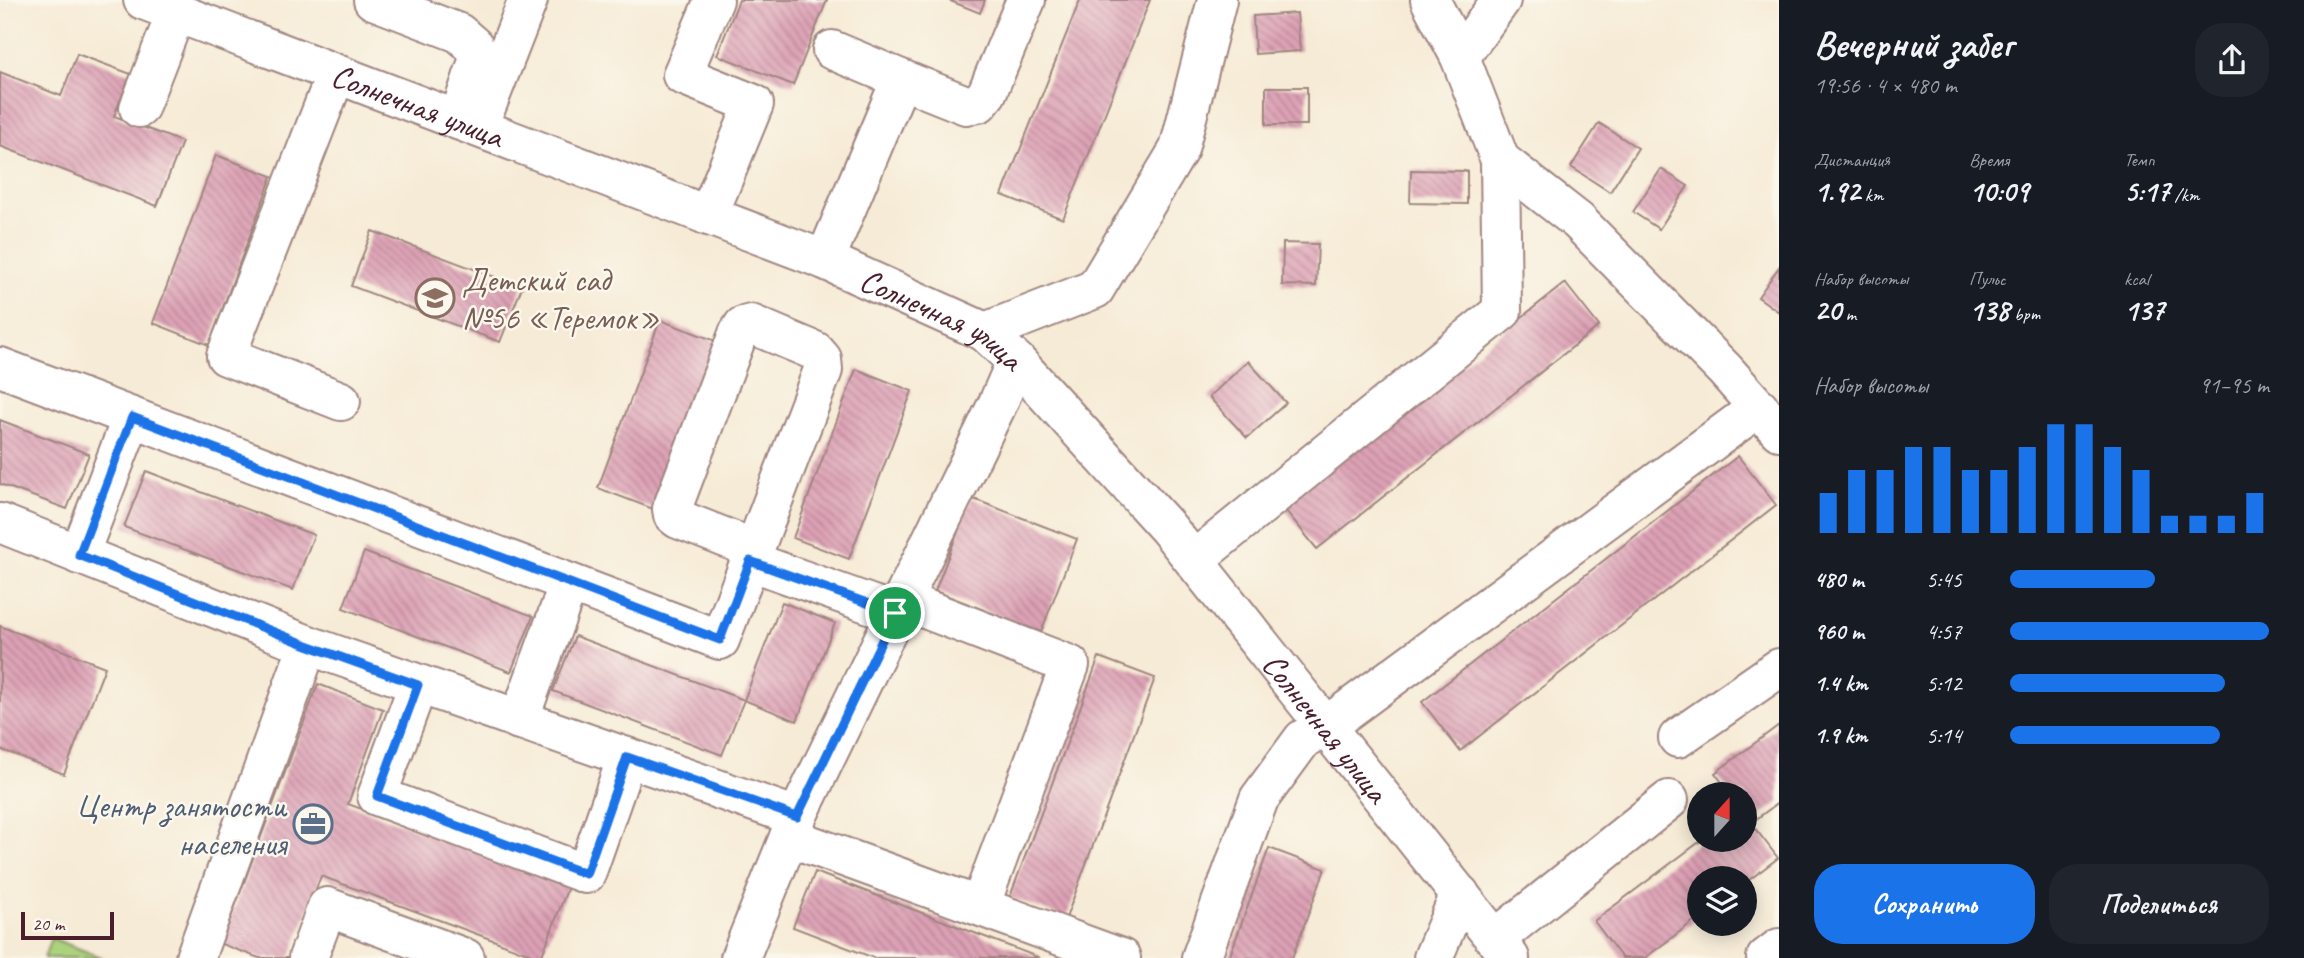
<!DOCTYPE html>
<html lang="ru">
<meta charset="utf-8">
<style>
body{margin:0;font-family:Caveat,sans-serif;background:#20242c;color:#f1f3f6;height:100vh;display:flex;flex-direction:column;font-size:26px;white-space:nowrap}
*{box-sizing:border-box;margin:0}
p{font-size:23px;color:#9ea1a6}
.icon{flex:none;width:38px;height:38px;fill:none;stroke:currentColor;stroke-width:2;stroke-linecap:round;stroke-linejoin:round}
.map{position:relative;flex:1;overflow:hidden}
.sheet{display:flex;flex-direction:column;background:#171b24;width:525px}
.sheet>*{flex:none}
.needle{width:46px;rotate:21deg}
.tools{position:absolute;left:1687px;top:782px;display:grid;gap:14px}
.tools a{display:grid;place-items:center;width:70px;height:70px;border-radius:50%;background:#171b24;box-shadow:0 4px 18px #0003;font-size:35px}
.scale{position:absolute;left:21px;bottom:18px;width:93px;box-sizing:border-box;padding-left:7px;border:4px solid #4a1f2b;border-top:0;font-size:19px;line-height:24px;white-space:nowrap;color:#4a1f2b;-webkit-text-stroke:5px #fbf7ec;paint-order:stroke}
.pin{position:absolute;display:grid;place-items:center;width:60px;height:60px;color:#fff;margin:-30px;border:4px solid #fff;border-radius:50%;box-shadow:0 2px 7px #0007}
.round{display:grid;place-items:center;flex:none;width:74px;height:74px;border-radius:28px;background:#20242c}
.summary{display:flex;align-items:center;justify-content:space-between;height:119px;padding:0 35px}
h1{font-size:38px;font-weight:600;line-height:52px}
.stats{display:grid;grid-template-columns:repeat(3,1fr);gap:10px;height:119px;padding:7px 35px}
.stats div{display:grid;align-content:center}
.stats b{font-size:30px;font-weight:600}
.stats small{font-size:19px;font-weight:400}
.stats p{font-size:19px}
.chart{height:196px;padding:14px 35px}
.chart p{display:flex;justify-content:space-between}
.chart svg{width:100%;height:126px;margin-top:7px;stroke:#1a73e8;stroke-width:6}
.cta{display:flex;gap:14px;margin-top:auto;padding:14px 35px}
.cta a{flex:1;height:80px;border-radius:28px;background:#1a73e8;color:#fff;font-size:28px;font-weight:600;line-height:80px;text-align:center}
.cta a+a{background:#20242c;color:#f1f3f6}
ul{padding:0 35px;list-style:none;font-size:23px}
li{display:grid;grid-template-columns:112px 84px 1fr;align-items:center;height:52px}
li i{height:18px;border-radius:9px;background:#1a73e8}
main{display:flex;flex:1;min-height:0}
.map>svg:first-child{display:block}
</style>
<main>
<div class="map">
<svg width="1779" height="958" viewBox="0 0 1779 958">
<defs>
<pattern id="building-back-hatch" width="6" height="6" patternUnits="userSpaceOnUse" patternTransform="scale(1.75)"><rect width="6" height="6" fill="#dda1b5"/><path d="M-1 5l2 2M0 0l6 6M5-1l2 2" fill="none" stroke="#b58393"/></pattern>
</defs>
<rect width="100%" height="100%" fill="#fbf7ec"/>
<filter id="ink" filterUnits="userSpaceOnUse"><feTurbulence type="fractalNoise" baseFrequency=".0143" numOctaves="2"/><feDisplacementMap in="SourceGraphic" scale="14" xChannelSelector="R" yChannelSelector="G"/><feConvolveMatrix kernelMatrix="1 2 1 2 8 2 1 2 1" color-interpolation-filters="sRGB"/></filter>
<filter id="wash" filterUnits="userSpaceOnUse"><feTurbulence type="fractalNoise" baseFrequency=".00686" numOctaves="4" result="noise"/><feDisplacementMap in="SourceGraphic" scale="28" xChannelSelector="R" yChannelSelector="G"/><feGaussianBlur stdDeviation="1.57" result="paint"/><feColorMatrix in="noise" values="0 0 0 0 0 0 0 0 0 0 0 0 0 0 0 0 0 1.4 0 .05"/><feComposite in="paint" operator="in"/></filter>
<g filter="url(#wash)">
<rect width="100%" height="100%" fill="#f6ebd6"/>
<path fill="#abd37e" stroke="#7a7954" stroke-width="2" d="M51,938L103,958H44Z"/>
<g id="blocks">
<path fill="url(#building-back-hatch)" d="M739,0H827L793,85L717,55Z
M948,0H985L980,13Z
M1080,0H1150L1063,219L1002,195Z
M1297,13L1300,51L1255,54L1253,16Z
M77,54L131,74L114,116L182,142L157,206L0,146V72L61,96Z
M1266,87H1307V125H1266Z
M1599,123L1638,148L1610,192L1571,167Z
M216,155L272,176L209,345L153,323Z
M1661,169L1688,186L1659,229L1633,212Z
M1411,170L1467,171V204L1410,203Z
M372,231L522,287L500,342L351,286Z
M1283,243L1318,244L1316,286L1282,285Z
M1779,267V312L1758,297Z
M1565,283L1599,326L1317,549L1282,506Z
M660,320L716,341L653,509L598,488Z
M1248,361L1286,403L1247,438L1209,397Z
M856,369L912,391L849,559L793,538Z
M0,420L89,454L67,509L0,484Z
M1738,456L1776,505L1460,751L1422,702Z
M146,471L314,535L293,590L124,527Z
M971,498L1077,539L1041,632L935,591Z
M364,552L533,616L511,672L343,608Z
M782,602L835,623L797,721L744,700L722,755L553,691L575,636L744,700Z
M0,626L105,667L64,774L0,749Z
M1099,657L1155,678L1066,918L1010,897Z
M318,684L383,709L348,804L568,887L541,958L321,876L290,958H259L221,944Z
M1779,725V802L1751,823L1778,858L1745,883V878H1699V917L1645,958H1622L1594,921L1702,840H1745V794H1731L1715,773Z
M1269,848L1325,869L1292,958H1229Z
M815,872L1040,958H874L793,927Z"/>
</g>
</g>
<g filter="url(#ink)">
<use href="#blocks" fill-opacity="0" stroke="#a08580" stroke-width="2"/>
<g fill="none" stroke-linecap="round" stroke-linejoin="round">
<g stroke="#a08580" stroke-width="42">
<g id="minor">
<path id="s1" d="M143,0L825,260L985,332L1016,361L1167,527L1510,958"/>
<path d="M373,0L459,33L474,46L479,58L458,120"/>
<path d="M1430,0L1460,57L1500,160L1578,221L1725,370L1779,431"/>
<path d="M1460,57L1501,0"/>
<path d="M336,74L226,356L341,401"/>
<path d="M901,79L966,105L979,103L987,93L1026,0"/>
<path d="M487,105L528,0"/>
<path d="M139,108L176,13"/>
<path d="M708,216L754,104L682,75L714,0"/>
<path d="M825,260L901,79L832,50"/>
<path d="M985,332L1095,289L1179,149L1217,0"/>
<path d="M0,367L720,640L750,561"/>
<path d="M0,523L308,645L797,817"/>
<path d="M754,549L678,519L673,515L672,509L738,334L743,326L751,324L815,351L822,359L823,370L750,561L895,613"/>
<path d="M79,555L132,417"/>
<path d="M1194,560L1502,311L1500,160"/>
<path d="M902,600L1070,665L980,906"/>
<path d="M418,685L377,796L586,874L627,757"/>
<path d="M519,720L569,583"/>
<path d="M1678,738L1779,668"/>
<path d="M789,837L1121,958"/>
<path d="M1495,939L1669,800"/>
<path d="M195,958L308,645"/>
<path d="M308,958L327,907L465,958"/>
<path d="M740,958L797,817L998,403L1016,361"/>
<path d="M1201,958L1259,799L1303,739L1326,726L1759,407"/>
<path d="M1433,958L1460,894"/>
<path d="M1766,958L1779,948"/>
</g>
</g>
<use href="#minor" stroke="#fff" stroke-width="38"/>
</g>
</g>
<g fill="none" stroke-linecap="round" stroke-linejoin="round" filter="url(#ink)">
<g stroke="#fff" stroke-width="14">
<path id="route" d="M132,417L720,640L750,561L895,613L797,817L627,757L586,874L377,796L418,685L307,645L79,555Z"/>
</g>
<use href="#route" stroke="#1a73e8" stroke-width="9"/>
</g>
<defs>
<g id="school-ring" transform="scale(2.0125)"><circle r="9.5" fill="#fbf7ec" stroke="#8d6e63" stroke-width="1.5"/><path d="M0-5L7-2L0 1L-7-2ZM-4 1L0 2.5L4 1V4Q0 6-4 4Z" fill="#8d6e63"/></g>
<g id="office-ring" transform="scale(2.0125)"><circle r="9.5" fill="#fbf7ec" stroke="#5c6f8a" stroke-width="1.5"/><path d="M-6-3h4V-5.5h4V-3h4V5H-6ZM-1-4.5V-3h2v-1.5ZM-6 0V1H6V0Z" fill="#5c6f8a"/></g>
</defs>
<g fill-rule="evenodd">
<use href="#school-ring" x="435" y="298"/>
<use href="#office-ring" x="313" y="824"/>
</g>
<g text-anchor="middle" stroke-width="5" stroke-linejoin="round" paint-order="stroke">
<g font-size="33" fill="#4a1f2b" stroke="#fbf7ec">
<text dy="12" stroke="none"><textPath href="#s1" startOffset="294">Солнечная улица</textPath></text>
<text dy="12" stroke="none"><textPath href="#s1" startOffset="861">Солнечная улица</textPath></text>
<text dy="12" stroke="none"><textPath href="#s1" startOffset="1428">Солнечная улица</textPath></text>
</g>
<g font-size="33" fill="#785e54" stroke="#fbf7ec" text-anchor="start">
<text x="462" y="291">Детский сад<tspan x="462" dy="38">№56 «Теремок»</tspan></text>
</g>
<g font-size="33" fill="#4e5e75" stroke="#fbf7ec" text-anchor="end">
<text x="286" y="817">Центр занятости<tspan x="286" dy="38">населения</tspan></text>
</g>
</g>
</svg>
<div class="tools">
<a><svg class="needle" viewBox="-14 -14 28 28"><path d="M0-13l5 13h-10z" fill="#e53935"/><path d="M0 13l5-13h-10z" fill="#9ea1a6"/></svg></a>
<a><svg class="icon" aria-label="layers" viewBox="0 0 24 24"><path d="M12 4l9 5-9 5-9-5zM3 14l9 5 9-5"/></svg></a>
</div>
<div class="scale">20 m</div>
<div class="pin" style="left:895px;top:613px;background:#1e9e55"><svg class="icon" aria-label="arrive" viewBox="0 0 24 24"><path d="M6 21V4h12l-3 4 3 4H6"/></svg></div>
</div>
<section class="sheet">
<div class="summary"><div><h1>Вечерний забег</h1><p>19:56 · 4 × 480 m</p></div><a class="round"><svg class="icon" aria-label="share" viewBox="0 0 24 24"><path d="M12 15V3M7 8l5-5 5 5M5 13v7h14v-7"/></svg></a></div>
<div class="stats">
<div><p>Дистанция</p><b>1.92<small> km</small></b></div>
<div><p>Время</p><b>10:09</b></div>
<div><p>Темп</p><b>5:17<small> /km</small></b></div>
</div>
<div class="stats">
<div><p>Набор высоты</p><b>20<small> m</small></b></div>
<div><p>Пульс</p><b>138<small> bpm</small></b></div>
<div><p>kcal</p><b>137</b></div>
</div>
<div class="chart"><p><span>Набор высоты</span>91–95 m</p>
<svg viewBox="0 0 160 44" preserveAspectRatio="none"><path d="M5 44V30M15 44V22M25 44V22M35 44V14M45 44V14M55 44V22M65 44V22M75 44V14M85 44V6M95 44V6M105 44V14M115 44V22M125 44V38M135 44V38M145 44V38M155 44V30"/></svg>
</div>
<ul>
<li><b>480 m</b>5:45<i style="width:56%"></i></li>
<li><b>960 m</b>4:57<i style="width:100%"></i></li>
<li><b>1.4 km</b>5:12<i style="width:83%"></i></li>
<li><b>1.9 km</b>5:14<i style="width:81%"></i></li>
</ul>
<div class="cta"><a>Сохранить</a><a>Поделиться</a></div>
</section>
</main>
